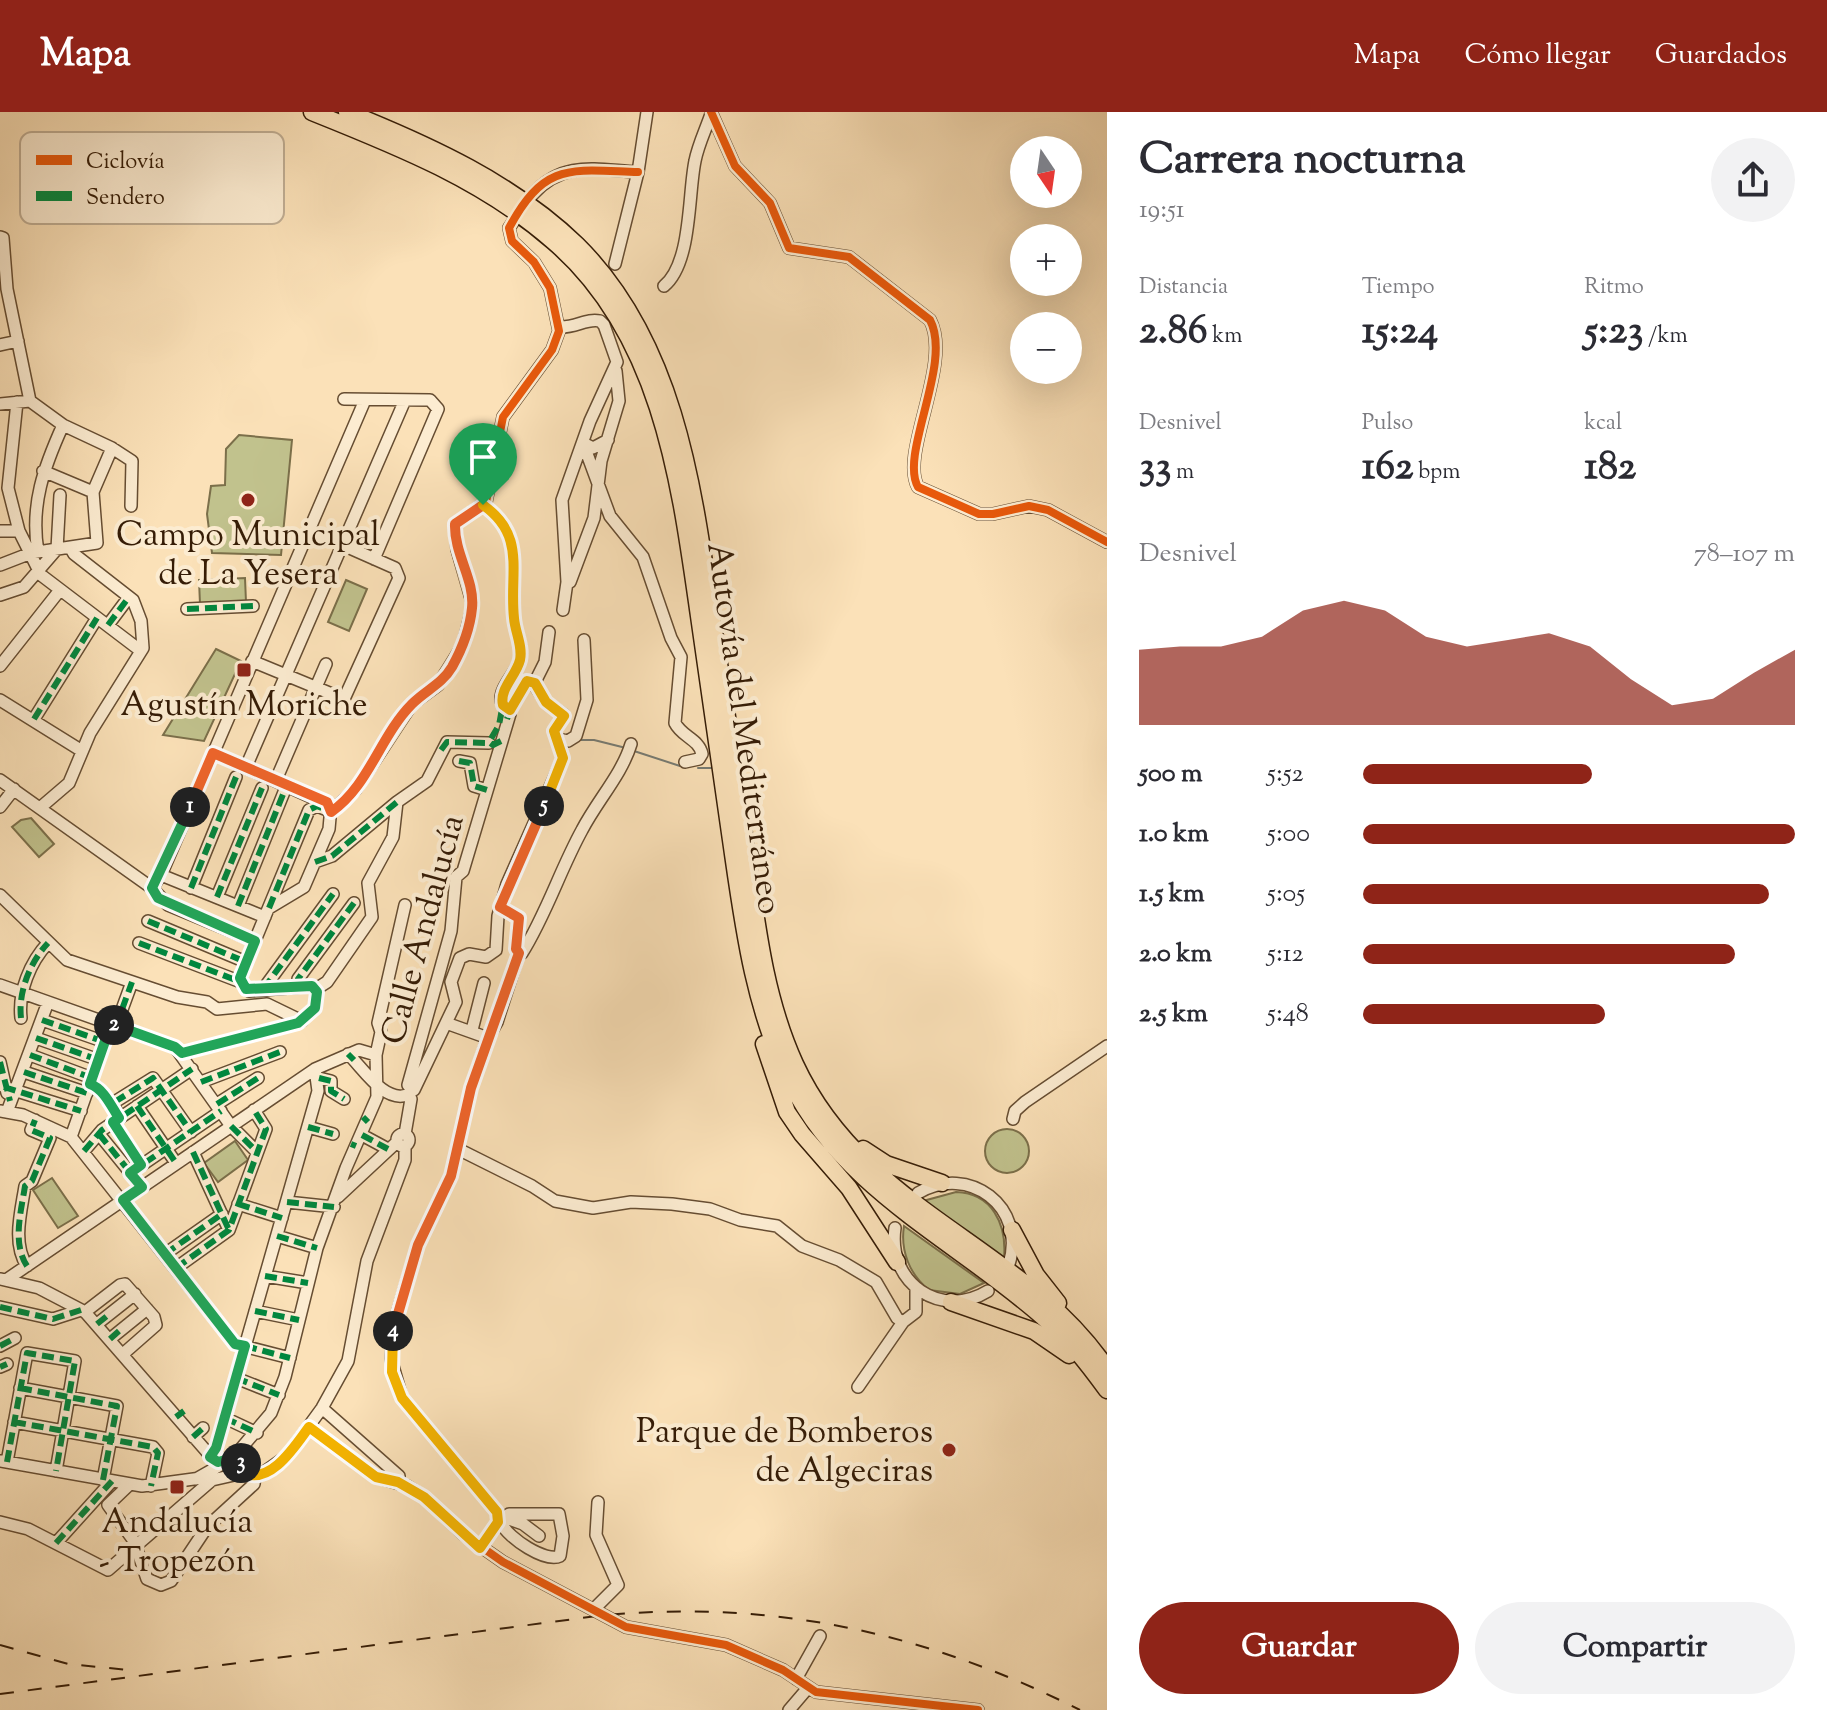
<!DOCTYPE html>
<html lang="es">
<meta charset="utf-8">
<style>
body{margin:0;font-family:"Sorts Mill Goudy",serif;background:#f2f2f3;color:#2b2b33;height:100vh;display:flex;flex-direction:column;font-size:30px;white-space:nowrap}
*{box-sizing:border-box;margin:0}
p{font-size:26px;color:#7c7c81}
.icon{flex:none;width:44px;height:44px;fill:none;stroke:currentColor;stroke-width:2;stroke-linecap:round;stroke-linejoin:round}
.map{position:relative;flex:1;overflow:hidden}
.panel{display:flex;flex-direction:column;background:#fff;width:720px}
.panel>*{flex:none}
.needle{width:52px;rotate:167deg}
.buttons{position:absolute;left:1010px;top:24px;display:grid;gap:16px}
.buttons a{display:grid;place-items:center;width:72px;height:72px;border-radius:50%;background:#fff;box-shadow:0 8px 32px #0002;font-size:40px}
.pin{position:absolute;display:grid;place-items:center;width:68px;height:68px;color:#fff;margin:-82px -34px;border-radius:50% 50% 50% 0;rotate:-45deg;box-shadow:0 0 8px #0007}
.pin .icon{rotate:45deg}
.km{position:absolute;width:40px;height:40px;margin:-20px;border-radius:50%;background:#222;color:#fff;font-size:22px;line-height:40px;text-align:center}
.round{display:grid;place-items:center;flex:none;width:84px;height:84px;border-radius:42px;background:#f2f2f3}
.summary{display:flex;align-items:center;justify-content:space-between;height:136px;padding:0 32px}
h1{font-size:44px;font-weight:800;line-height:60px}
.stats{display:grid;grid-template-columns:repeat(3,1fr);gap:12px;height:136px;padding:8px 32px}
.stats div{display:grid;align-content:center}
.stats b{font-size:40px;font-weight:800}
.stats small{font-size:22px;font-weight:400}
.stats p{font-size:22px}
.chart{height:224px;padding:16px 32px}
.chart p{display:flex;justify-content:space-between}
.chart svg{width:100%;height:144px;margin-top:8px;fill:#8f2418;opacity:.7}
.button{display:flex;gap:16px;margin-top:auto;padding:16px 32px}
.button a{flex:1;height:92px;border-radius:48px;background:#8f2418;color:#fff;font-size:32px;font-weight:800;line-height:92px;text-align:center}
.button a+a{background:#f2f2f3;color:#2b2b33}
ul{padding:0 32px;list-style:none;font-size:26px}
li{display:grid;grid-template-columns:128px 96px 1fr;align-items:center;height:60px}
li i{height:20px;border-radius:10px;background:#8f2418}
header{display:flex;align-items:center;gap:48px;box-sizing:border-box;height:112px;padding:0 40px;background:#8f2418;color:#fff}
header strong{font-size:38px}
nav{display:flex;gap:44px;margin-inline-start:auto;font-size:28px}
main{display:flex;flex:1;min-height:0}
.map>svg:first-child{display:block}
</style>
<header>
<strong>Mapa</strong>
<nav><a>Mapa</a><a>Cómo llegar</a><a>Guardados</a></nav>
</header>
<main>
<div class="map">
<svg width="1107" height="1598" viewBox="0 0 1107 1598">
<rect width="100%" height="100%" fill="#fbe1b8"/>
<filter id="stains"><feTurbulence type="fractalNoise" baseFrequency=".0025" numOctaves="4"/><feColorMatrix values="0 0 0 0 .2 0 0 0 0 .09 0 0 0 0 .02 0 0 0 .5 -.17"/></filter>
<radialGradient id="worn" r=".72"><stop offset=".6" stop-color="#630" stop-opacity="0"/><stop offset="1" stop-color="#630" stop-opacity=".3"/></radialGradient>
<path fill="#c1c28d" stroke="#7b6f4a" stroke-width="2" d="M239,323L292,328L281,443L212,441L207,402L211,374L225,373L226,337Z
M245,466L246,490L200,492L199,468Z
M346,468L367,477L349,519L328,510Z
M216,537L241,549L204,629L163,623Z
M31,706L54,732L39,745L12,715L21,708Z
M985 1039a22 22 0 1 1 44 0a22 22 0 1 1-44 0Z
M235,1029L248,1048L218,1070L204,1051Z
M52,1066L78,1104L58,1116L33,1078Z
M956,1080C992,1081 1007,1112 1004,1146L923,1089Z
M904,1114L984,1171L960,1182L929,1178C910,1163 900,1139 904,1114Z"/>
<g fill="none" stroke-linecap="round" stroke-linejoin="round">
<path stroke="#777b72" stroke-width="2" d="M577,628H594L626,636
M634,639L680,654
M698,656H713"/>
<g stroke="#664d32" stroke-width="14">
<path id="minor" d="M711,0L735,54L770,91L789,136L849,145L930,208C953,251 899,342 918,375L979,402H993L1029,394L1048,398L1107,430
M533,82C564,48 596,58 638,60
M0,125L3,126L7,177L30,289
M615,152L638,60L647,0
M664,174C692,151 688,82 695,49C698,33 706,17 711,2
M559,215C576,216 586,206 600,209L604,213L617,250L590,309L562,388L567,470L563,498
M0,233L18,229
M344,287L430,288L438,297L374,447
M17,290L8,376L19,419L41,463L141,539
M0,292L30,289L63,313L112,336L132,349L131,394
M608,328L593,336L583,331L610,404L643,445L671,526L681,545L675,611C682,625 699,627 702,642L699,647L685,650
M43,359L93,380
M0,419H19
M38,440C30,393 44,355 63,313
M0,453L31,441L97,431L93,380L112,336
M570,470L594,406L601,349L619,289L616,259
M0,483L24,475L57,437L60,383
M187,497L253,494
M108,513L129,485
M252,549L344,587L399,466L395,456L309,418
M0,554L60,478
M0,588L82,639
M510,598L527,569L535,571
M34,607L97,506
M558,627L568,629L576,624L587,588L584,528
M213,641L331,694L329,717L304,775L269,796
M459,649L470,651L474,674L487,678
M246,655L405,288
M0,668L152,776
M276,668L326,552
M0,695L14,677
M41,695L69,671L90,621L143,536L141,509L133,488L74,442L70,435
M331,700L356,677L412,592L438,573L463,533L473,493L457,437L455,412L486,390L503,305L552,238L559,219L550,176L534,150L512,129L509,116L513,110
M315,750L332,744L397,690
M161,763L265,805
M152,776L161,763L365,288
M152,776L168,793L255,829
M191,776L236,665
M0,783L67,848L177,885L207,890L217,897L267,892L302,909
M217,785L262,676
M238,794L284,680
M500,795L519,806L516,837L522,841C546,803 560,758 582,718C597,689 622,662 631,632
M148,809L246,850
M139,831L241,870
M241,870L242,860L309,698L317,694L327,698
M0,873L175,935L231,1014L257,1040
M299,874L298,867L354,791
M316,877L327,870L372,805L368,771L393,725L397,690L427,669L447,630L489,631
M267,878V872L333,782
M21,906C18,880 30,850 48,831
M42,908L105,930
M446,911L488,926
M116,914L132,870
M472,918L484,871
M36,926L99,948
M182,941L298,911L315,896L317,880L312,874L249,879L241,870
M348,942C363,956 384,991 407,983
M30,943L92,966
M0,950L7,981
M24,960L87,981
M319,966L331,969V979L344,987
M201,970L280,940
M90,972L97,975L111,993
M408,973L451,819L456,765L463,759L510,602C508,596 502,595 501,588C500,573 519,559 521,543C522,531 515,518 514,506C509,461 527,424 483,393
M4,975L81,999
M414,978L456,890L451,870L460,846L469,842L486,845L496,838L498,804L507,772L563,646L554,619L564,603L546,590L534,572L545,550L549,520
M217,992L258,966
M137,994L176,1051
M0,999L23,1003L71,1025L235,1232L290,1246
M7,1000L48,890
M119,1006L113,991L153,966L191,1020
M1013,1007L1015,999L1025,990L1107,934
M113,1010L141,1053
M308,1015L333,1022
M397 1028a6 6 0 1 1 12 0a6 6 0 1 1-12 0Z
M99,1022L142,1075
M405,1022L411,987
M362,1023L388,1037
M71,1025L111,912
M458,1037L532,1074L555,1089L593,1096L631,1090L672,1092L710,1097L740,1108L777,1114L802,1134L839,1148L876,1170L897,1206L903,1210
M84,1039L102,1018L192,957
M193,1040L229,1118
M130,1061L221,999
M918,1081C969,1051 1027,1095 1009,1152
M338,1085L397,1030
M287,1090L334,1095
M238,1092L282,1106
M895,1116C887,1171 941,1208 988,1179
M277,1124L317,1136
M165,1142L222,1102
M27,1154C12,1131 21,1100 25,1074L32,1069L50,1026L31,1018L35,1008
M176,1156L229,1118L266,1017L254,998
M265,1164L308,1171
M1,1167L39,1176L85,1200L214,1348
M6,1168L315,957L359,938L376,943
M0,1195L53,1207L81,1198
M255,1199L299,1208
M85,1200L120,1173L125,1172L154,1205L156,1213L123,1242
M97,1212L135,1182
M110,1227L147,1197
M0,1234L15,1226
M0,1255L7,1252
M236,1266L279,1283
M858,1275L903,1210L916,1200V1177
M20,1276L117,1294L103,1368
M322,1296L399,1364L398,1370
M225,1306L257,1321
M14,1310L153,1335L158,1341L151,1374
M309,1315L376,1365L407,1374L424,1385L463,1422L503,1450L626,1515L726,1533L783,1558L816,1580L978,1598
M193,1325L203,1316
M210,1345L216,1336L318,979L315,957
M1,1349L142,1374L201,1366
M7,1350L27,1241L75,1249L56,1359
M243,1361L260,1363L287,1344L322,1296L348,1249L367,1149L405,1048V1034
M196,1367L233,1346L271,1301L285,1265L317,1136L346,1056L377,985L376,943L381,920L378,911L405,793
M212,1368L243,1361
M130,1372L108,1393L134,1429L147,1467L161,1473L171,1469L207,1415L254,1372L255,1364
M497,1400L402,1286L391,1247L394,1212L418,1133L451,1064L471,976L488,926L497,910L519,841
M509,1407L523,1412L539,1424
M0,1410L28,1417L108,1458L212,1368
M502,1412C508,1426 546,1451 560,1444L563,1424L559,1402H509
M56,1431L112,1369
M480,1436L498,1410
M594,1497L618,1473L596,1423L598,1390
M796,1567L820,1524
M789,1598L807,1577"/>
</g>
<g stroke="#351c06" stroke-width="19">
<path id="highway" d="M312,0C397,34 483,68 553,129C662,222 680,371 699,504C710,579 721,654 731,728C743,811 753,895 791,971C844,1078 957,1129 1043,1205C1068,1226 1088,1252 1107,1278
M347,0C429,33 513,71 577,133C677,232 694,380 713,512C724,584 735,657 745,730C756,805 763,882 795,952C864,1101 1024,1133 1107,1257
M764,932L787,1000L802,1022L849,1076L897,1150
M863,1037L886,1052L942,1071
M1012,1118L1036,1163L1058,1191
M951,1190L1034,1219L1069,1243"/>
</g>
<use href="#minor" stroke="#fcecd1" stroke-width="11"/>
<use href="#highway" stroke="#fbe1b8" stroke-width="16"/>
<path stroke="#351c06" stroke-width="2" stroke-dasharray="14 14" stroke-linecap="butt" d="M0,1533L68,1552L129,1558
M0,1582L605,1503C776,1488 927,1521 1080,1598"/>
<path stroke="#00873e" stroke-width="6" stroke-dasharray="12 6" stroke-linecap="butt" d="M187,497L253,494
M108,513L129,485
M510,598L527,569L535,571
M34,607L97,506
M507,607L510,598L503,593C499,574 521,557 520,535
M501,629L493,633L489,630L499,613L502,597
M441,638L447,630L489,631
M459,649L470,651L474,674L487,678
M315,750L332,744L397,690
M152,776L168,793L255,829
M191,776L236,665
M217,785L262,676
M238,794L284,680
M269,796L309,698L317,694L331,700
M148,809L246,850
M139,831L241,870
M299,874L298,867L354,791
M267,878V872L333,782
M21,906C18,880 30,850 48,831
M42,908L105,930
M116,914L132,870
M36,926L99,948
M348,942L354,948
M30,943L92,966
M0,950L10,989
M24,960L87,981
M319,966L331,969V979L344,987
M201,970L280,940
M90,972L97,975L111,993
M4,975L81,999
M217,992L258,966
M137,994L176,1051
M363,1005L368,1010
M119,1006L113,991L153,966L191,1020
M113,1010L141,1053
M231,1014L257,1040
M308,1015L333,1022
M99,1022L142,1075
M362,1023L388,1037
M351,1032L356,1034
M84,1039L102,1018L192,957
M193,1040L229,1118
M130,1061L221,999
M287,1090L334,1095
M238,1092L282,1106
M277,1124L317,1136
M165,1142L222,1102
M27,1154C12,1131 21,1100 25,1074L32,1069L50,1026L31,1018L35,1008
M176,1156L229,1118L266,1017L254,998
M265,1164L308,1171
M0,1195L53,1207L81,1198
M255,1199L299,1208
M97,1212L107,1204
M110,1227L119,1219
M0,1234L15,1226
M245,1234L290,1246
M0,1255L7,1252
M236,1266L279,1283
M20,1276L117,1294L103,1368
M176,1305L184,1299
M225,1306L257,1321
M14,1310L153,1335L158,1341L151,1374
M193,1325L203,1316
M7,1350L27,1241L75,1249L56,1359
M56,1431L112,1369"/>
<g stroke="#fcecd1" stroke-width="13">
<path id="cycleway" d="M711,0L735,54L770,91L789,136L849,145L930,208C953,251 899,342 918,375L979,402H993L1029,394L1048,398L1107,430
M331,700L356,677L412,592L438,573L463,533L473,493L457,437L455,412L486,390L503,305L552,238L559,219L550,176L534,150L512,129L509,116C545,49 571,58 638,60
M309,1315L376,1365L407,1374L424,1385L463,1422L503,1450L626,1515L726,1533L783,1558L816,1580L978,1598"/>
</g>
<use href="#cycleway" stroke="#e8590c" stroke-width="8"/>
</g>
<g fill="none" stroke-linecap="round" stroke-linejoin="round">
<g stroke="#fff" stroke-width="16">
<path id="split-1" d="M190,695L213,641L327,690L331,700C369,674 380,624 412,592C426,578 442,572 452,555C462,537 470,517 472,496C475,468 454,442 455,412L483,393"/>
</g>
<g stroke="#fff" stroke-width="16">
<path id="split-2" d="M114,913L175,935L182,941L298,911L315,896L317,880L312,874L246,877L240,866L255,829L158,786L152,776L190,695"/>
</g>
<g stroke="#fff" stroke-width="16">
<path id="split-3" d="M114,913L111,912L90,972C104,977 111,994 119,1006L113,1010L141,1053L130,1061L142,1075L123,1088L235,1232L245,1234L216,1336L210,1345L218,1350L233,1346L241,1351"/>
</g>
<g stroke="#fff" stroke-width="16">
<path id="split-4" d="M241,1351L243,1361C271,1373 295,1334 309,1315L376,1365L398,1370L424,1385L480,1436L498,1410L497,1400L402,1286L392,1260L393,1219"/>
</g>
<g stroke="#fff" stroke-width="16">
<path id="split-5" d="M393,1219L418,1133L451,1064L471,976L519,841L516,837L519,806L500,795L544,694"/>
</g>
<g stroke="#fff" stroke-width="16">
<path id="split-6" d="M483,393C527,424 509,460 514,506C515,520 523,534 520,548C516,564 499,577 503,593L510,598L527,569L535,571L546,590L564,604L554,619L563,646L544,694"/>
</g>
<use href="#split-1" stroke="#f0652b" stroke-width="10"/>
<use href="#split-2" stroke="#22a559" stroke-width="10"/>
<use href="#split-3" stroke="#22a559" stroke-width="10"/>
<use href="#split-4" stroke="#f5b400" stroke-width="10"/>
<use href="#split-5" stroke="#f0652b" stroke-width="10"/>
<use href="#split-6" stroke="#f5b400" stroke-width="10"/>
</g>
<g fill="#8f2418" stroke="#fcecd1" stroke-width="3">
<circle cx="248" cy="388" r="8"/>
<rect x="236" y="550" width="16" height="16" rx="4"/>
<circle cx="949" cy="1338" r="8"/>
<rect x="169" y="1367" width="16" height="16" rx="4"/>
</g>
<g text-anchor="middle" stroke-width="8" stroke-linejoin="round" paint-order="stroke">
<g font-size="34" fill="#351c06" stroke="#fcecd1">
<text x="248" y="433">Campo Municipal<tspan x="248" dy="39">de La Yesera</tspan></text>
<text x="244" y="603">Agustín Moriche</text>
<text x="933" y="1330" text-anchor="end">Parque de Bomberos<tspan x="933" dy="39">de Algeciras</tspan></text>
<text x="177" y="1420">Andalucía<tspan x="177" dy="39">- Tropezón</tspan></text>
</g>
<g font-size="34" fill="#351c06" stroke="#fcecd1">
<text transform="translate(746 616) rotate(82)" y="12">Autovía del Mediterráneo</text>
<text transform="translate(421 817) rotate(-75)" y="12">Calle Andalucía</text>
</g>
</g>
<rect x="20" y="20" width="264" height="92" rx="12" fill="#fcecd1" stroke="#c0ae94" stroke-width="2"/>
<rect x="36" y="43" width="36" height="10" fill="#e8590c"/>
<rect x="36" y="79" width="36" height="10" fill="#00873e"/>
<g font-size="22" fill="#351c06">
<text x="86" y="56">Ciclovía</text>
<text x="86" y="92">Sendero</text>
</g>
<rect width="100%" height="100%" filter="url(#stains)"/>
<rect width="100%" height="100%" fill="url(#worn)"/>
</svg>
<div class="buttons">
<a><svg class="needle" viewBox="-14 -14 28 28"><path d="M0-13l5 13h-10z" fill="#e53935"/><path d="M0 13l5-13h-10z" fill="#7c7c81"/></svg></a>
<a>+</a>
<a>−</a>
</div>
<div class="pin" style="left:483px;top:393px;background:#1e9e55"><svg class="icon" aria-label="arrive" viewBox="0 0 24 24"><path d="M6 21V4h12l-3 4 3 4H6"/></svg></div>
<b class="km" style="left:190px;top:695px">1</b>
<b class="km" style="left:114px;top:913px">2</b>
<b class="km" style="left:241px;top:1351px">3</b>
<b class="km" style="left:393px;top:1219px">4</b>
<b class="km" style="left:544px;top:694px">5</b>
</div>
<section class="panel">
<div class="summary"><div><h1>Carrera nocturna</h1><p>19:51</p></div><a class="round"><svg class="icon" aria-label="share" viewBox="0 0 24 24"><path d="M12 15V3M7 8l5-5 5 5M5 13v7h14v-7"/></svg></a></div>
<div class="stats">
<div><p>Distancia</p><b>2.86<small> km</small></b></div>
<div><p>Tiempo</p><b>15:24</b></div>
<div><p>Ritmo</p><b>5:23<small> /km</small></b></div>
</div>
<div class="stats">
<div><p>Desnivel</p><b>33<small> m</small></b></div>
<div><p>Pulso</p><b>162<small> bpm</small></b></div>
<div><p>kcal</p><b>182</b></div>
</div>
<div class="chart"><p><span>Desnivel</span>78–107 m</p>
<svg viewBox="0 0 160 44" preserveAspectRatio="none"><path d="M0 44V21L10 20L20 20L30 17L40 9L50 6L60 9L70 17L80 20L90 18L100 16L110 20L120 30L130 38L140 36L150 28L160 21V44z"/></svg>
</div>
<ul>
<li><b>500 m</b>5:52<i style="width:53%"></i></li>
<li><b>1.0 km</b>5:00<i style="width:100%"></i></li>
<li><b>1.5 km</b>5:05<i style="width:94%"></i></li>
<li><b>2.0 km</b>5:12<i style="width:86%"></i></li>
<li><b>2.5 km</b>5:48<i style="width:56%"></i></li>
</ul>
<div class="button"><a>Guardar</a><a>Compartir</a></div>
</section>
</main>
